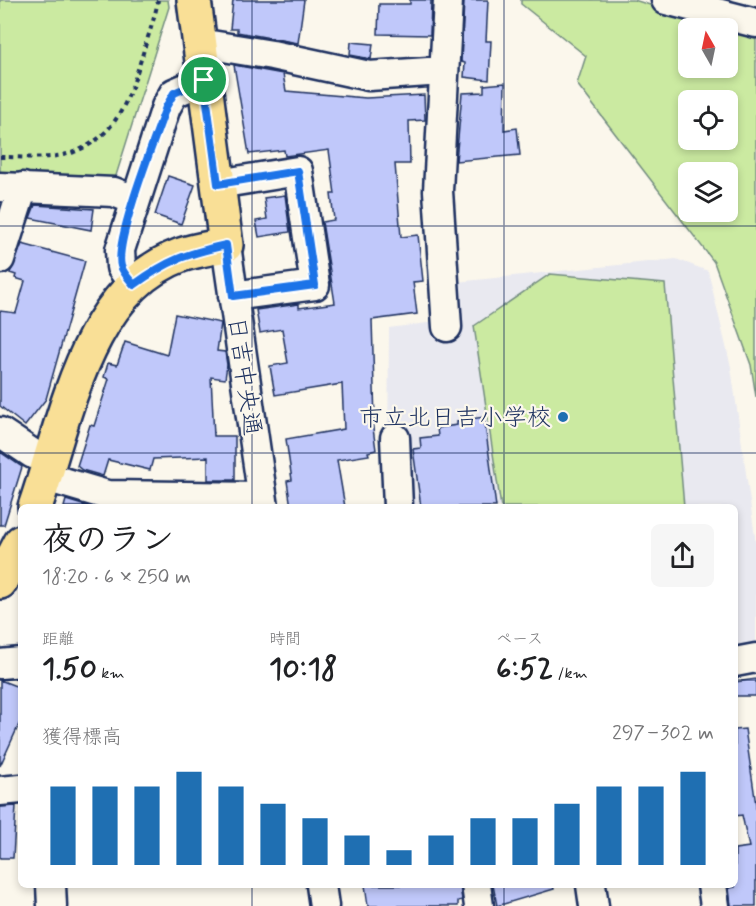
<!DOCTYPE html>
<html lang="ja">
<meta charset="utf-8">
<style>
body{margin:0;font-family:Mynerve,"Klee One",sans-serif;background:#f6f6f6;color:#202124;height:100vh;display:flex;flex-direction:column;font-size:22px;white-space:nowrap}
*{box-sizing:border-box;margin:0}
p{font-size:20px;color:#757577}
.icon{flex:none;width:33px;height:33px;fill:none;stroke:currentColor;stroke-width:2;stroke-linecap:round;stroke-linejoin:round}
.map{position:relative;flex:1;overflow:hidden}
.panel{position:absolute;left:18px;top:504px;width:720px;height:384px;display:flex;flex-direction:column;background:#fff;border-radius:9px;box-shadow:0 3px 9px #0003}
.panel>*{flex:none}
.needle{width:39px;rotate:351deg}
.tools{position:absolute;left:678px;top:18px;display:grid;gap:12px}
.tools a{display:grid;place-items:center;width:60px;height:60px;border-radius:9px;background:#fff;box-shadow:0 3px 9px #0003;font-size:30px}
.pin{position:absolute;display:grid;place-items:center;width:51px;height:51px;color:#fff;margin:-26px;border:3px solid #fff;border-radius:50%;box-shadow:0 2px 6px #0007}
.round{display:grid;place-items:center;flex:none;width:63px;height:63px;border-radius:9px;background:#f6f6f6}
.overview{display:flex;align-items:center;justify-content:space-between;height:102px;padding:0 24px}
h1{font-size:33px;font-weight:700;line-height:45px}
.stats{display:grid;grid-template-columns:repeat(3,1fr);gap:9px;height:102px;padding:6px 24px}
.stats div{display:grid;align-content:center}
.stats b{font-size:30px;font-weight:700}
.stats small{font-size:16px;font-weight:400}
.stats p{font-size:16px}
.chart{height:168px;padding:12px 24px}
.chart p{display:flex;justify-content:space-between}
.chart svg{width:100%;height:108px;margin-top:6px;stroke:#1f6fb2;stroke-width:6}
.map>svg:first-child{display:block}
</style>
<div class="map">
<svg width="756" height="906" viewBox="0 0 756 906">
<rect width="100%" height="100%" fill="#fbf7ec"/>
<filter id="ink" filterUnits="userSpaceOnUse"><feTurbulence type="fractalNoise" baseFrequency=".0167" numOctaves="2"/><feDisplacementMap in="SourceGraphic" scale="12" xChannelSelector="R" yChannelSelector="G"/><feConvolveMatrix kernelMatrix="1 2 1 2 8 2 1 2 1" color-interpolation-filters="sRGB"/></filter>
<g filter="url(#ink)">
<path fill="#e9e9f0" d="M676,259L708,271L731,367L756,544V643L735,646V507H392L388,467L389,328L435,322L437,284Z"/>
<path fill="#cbeaa1" stroke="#738c80" stroke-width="1.5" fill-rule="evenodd" d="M0,0H168L169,7L114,182L0,177Z
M521,0H634L724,28H688V68H728V30L756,39V397L751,365L714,262L577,84L586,56L521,4ZM688,100H728V140H688ZM688,172H728V212H688Z
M550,274L665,284L684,507H501L474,326Z"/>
<path fill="#c0c8fa" stroke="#1b2f5e" stroke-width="1.5" d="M233,0H304L298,43L237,32V29H230Z
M410,0H431L430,35L378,34L379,4H410Z
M464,0H488L486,41H491L489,80L464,77L465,63L461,62Z
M351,42L373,44L371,59L350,55Z
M234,65L283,74L286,91L366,98L424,95L425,120L409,121L410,164H395L401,237L418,235L423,281L413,282L417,314L372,320L375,421H372L376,450L368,452L369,455L337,460L345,507H291L287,481L292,480L286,439L344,429L342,384L275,395L270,366L288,363L282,329L260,333L256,310L299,304V308L335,303L322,222L334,220L331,194H335L329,150L285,156L284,150L249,154Z
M505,83L504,130L517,128L520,155L456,161L462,93L484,92V85Z
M168,176L195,185L181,224L155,215Z
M285,195L290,232L259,237L256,221L267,219L264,198Z
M35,205L94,209L91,230L30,218Z
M22,244L85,261L46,399L25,426L0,406V311L16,313L25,281L15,278L16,275L10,273Z
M175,314L221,323L217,351L225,352L227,365L225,379L211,377L214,436H235V480H208V457L153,459L150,470L108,460L103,476L82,470L77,466L90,425L94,426L109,379L104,377L108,363L117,365L125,342L167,355Z
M484,417L496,507H421L413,449L421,448L420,438L438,436L437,428L457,425V421Z
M0,452L22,467L4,525H0Z
M66,500L89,507H64Z
M756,679V696H735V682Z
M0,680L21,688V720L0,766Z
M745,729L756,805V906H731L729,888L735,887V849L749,847L742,815L735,816V730Z
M16,806L13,858H0V807Z
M365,885H460L462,900L458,901V906H368Z
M493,885H553L554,889L497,906Z"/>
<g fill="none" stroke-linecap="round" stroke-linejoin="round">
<g stroke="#1b2f5e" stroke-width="33">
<path id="minor" d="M666,0L756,23
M199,43L272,55L369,76L443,71
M218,184L298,171L315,285L233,296
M0,187L114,192L134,200
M226,245L264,507
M0,259L23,187
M134,285L121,267L120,250L166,107L174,93L204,80
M447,327L438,191L448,0
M0,432L33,454
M395,438L398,507
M46,477L107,495L262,497
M735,662L756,658
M0,664L21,662
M0,791L21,789
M51,885L52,906
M321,885L324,906
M476,885L479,906
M591,885L594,906
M712,885L715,906"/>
</g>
<g stroke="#1b2f5e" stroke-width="38">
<path id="major" d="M35,507C65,422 85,290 181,255C195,250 211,248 226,245L194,0
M0,582L21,542"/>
</g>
<path stroke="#1b2f5e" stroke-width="4" stroke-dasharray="4.5 4.5" stroke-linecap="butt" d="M0,157C24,157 51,160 74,152C119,135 130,95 143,53C148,36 155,18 158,0"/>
<use href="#minor" stroke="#fbf7ec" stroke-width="28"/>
<use href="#major" stroke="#f9df96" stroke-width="33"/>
</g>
</g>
<g fill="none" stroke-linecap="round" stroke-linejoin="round" filter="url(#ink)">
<g stroke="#fff" stroke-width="12">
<path id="route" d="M204,80L218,184L298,171L315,285L233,296L226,245C186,254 168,260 134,285C130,280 123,273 121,266C114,241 156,136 166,107L174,93Z"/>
</g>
<use href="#route" stroke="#1a73e8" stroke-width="8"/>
</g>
<path fill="none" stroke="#1b2f5e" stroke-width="1.5" stroke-opacity="0.55" d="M252,0V507M504,0V507M0,226H756M0,453H756M0,680H21M735,680H756M252,885V906M504,885V906"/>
<circle fill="#1f6fb2" stroke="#fbf7ec" stroke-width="2" cx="563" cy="417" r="6"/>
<g text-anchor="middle" stroke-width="4.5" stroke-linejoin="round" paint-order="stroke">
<g font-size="24" fill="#1b2f5e" stroke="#fbf7ec">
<text transform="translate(245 376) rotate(82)" y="8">日吉中央通</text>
</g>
<g font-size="24" fill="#1b2f5e" stroke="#fbf7ec" text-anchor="end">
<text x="551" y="425">市立北日吉小学校</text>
</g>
</g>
</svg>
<div class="tools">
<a><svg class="needle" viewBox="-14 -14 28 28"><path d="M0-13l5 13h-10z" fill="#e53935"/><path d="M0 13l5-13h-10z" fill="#757577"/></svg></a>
<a><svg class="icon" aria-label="locate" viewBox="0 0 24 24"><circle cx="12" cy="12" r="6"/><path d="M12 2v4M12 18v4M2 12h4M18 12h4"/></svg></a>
<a><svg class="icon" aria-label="layers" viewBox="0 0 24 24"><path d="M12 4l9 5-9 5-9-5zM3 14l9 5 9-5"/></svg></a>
</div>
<div class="pin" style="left:204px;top:80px;background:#1e9e55"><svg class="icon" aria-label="arrive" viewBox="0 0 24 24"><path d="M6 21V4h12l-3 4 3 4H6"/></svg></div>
<section class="panel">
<div class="overview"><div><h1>夜のラン</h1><p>18:20 · 6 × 250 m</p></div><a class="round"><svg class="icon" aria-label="share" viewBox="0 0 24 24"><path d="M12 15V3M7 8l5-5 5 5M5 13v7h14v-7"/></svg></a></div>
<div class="stats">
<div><p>距離</p><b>1.50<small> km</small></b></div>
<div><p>時間</p><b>10:18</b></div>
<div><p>ペース</p><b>6:52<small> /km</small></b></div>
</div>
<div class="chart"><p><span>獲得標高</span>297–302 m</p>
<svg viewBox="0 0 160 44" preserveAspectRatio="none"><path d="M5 44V12M15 44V12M25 44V12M35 44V6M45 44V12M55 44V19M65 44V25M75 44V32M85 44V38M95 44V32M105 44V25M115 44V25M125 44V19M135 44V12M145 44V12M155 44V6"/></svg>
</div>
</section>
</div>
